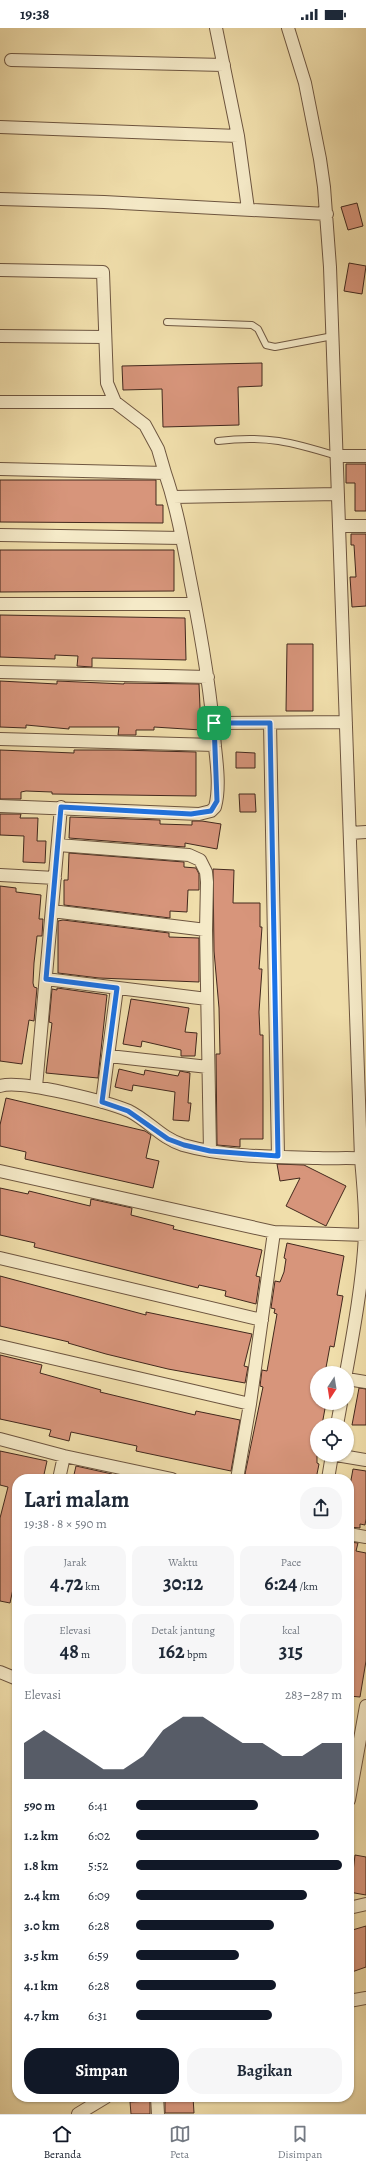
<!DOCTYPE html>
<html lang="id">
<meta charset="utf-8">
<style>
body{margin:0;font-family:Alegreya,serif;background:#f6f6f7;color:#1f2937;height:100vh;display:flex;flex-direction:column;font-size:15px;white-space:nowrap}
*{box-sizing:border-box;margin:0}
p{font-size:13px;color:#747a83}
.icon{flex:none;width:22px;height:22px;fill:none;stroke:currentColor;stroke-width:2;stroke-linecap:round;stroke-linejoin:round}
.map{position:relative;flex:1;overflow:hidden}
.details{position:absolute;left:12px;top:1446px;width:342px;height:628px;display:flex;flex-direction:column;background:#fff;border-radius:16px;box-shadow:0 1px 3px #0004}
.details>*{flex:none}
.needle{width:26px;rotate:192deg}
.tools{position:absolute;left:310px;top:1338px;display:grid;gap:8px}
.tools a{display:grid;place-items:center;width:44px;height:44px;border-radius:50%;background:#fff;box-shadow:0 1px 3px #0004;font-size:20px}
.pin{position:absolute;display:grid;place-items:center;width:34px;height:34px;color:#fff;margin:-17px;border-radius:8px;box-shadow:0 2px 6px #0006}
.round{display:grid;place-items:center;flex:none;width:42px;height:42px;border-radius:16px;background:#f6f6f7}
.head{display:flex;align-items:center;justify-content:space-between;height:68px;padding:0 12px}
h1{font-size:22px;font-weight:700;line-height:30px}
.stats{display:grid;grid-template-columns:repeat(3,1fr);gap:6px;height:68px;padding:4px 12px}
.stats div{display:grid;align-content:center;border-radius:10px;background:#f6f6f7;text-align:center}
.stats b{font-size:20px;font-weight:700}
.stats small{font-size:11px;font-weight:400}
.stats p{font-size:11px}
.chart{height:112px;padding:8px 12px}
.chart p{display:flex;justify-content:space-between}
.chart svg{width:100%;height:72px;margin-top:4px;fill:#111827;opacity:.7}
.primary-button{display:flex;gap:8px;margin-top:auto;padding:8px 12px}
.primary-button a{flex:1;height:46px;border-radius:16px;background:#111827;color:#fff;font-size:16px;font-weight:700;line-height:46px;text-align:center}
.primary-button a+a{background:#f6f6f7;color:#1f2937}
ul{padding:0 12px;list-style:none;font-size:13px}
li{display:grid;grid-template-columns:64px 48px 1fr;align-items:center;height:30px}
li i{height:10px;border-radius:5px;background:#111827}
.status{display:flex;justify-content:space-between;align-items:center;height:28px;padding:0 20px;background:#fff;direction:ltr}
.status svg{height:11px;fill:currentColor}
.tabs{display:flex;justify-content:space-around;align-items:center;height:56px;border-top:1px solid #e0e1e3;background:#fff;font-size:11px;color:#747a83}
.tabs a{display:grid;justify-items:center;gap:2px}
.tabs .selected{color:#111827}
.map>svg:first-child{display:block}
</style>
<div class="status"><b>19:38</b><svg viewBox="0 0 49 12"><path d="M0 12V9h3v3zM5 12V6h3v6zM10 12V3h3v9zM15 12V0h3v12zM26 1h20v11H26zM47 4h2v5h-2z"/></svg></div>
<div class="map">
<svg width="366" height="2086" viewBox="0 0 366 2086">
<rect width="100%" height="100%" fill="#f0deab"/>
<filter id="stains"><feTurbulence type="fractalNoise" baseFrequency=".005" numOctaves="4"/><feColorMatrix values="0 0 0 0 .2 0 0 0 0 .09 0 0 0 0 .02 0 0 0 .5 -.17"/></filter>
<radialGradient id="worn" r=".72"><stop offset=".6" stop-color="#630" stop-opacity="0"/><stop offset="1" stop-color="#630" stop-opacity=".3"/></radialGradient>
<path fill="#d7957b" stroke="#42281d" d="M357,175L363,198L348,202L341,179Z
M349,235L366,238L362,266L344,263Z
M262,335V358L238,359L239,397L163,399L162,361L123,362L122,338Z
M346,436H366V483H355V455H346Z
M0,452H156V477H163V495L0,494Z
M351,506H366V578L352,579L350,549H356L354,517H351Z
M0,522H174V563L0,564Z
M0,587L185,590L186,632L92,630V639L77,638L78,628L55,627V631L0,629Z
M287,616H313V683H286Z
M0,653L57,656V653L124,656V655L199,656L201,702L154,699V702H136V707H118L119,699H69V701L26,697V700L0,699Z
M0,722L74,725V722H118L196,724V768L52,766V764L26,763L21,764V771H0Z
M236,724L255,725V740H236Z
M239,766H255L256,784H240Z
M0,786H21L20,790H38L37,813H46L45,835L23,834L24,808L0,807Z
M70,789L160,792V796L192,797V793H202L221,796L217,821L185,815V819L69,810Z
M69,825L184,834V839L196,840L199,846V862H188L187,884L170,883V890L64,877V852H68Z
M213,841L234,842L233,875H260V899H262L259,941H262L259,984L260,1007H263V1111H240V1119L217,1117L216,1026H220L219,980L214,923Z
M0,858L16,860V864L41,867L39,891H43L42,908H37L34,935L33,955L34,959L37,960L34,993L29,992L22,1036L0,1033Z
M63,892L169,905V909L199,910V954L99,950L58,945V893Z
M57,960L107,967L98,1050L46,1045L52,995L49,994L52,961L57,962Z
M131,971L189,980L185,1004L197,1005L195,1028H181V1022L142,1013L141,1019L123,1016Z
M119,1041L144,1047L145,1042L178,1048L180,1043L190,1045L188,1075H191L189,1093L173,1092L175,1064L133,1057L132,1063L115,1059Z
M6,1070L145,1103L151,1107L146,1130L159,1133L153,1160L25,1131L26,1124L0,1118V1097Z
M277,1136L304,1137L346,1158L326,1198L286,1178L300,1150L280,1153Z
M0,1160L28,1166L29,1163L90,1178L91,1171L132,1180L131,1187L174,1198L173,1201L262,1222L256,1248L260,1249L256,1276L225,1268L226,1263L199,1257L198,1260L34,1219L35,1215L0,1207Z
M287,1215L344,1228L337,1267L343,1268L334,1319L330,1318L325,1345H317V1375H326L322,1397H317V1435L319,1436L316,1451H247L248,1447L245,1446L263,1359L260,1358L262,1342L267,1343L277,1286L274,1285L275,1281L271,1280L275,1253L280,1254L284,1244L286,1231L284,1230Z
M0,1248L146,1287V1284L252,1306L244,1338L248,1339L245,1355L168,1341L106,1326L68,1315L69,1314L0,1298Z
M0,1327L42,1337L40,1345L101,1362L100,1364L195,1387L196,1383L240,1392L231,1443L136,1423L137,1418L71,1404L69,1413L49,1408L51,1402L0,1391Z
M359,1360L366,1361V1397H352Z
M0,1423L47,1433L43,1451H17V1542L10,1575L0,1573V1490L8,1459L0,1457Z
M76,1438L112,1446V1451H73Z
M353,1441L366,1443V1491L365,1497L360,1496V1500L349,1499V1463Z
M349,1514L358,1515L356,1523L366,1525V1633L360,1669L349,1668Z
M355,1827L366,1829V1867L349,1864L351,1844H353Z
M366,1898V1939L349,1945V1903Z
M169,2069H193L194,2085H165V2072L169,2071Z
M150,2073V2086H131L130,2074Z"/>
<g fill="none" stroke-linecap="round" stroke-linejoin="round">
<g stroke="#6e5640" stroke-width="8">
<path id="lane" d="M167,294L252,297L258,301L266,317L275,319L333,308
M218,413C266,407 292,414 337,428"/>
</g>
<g stroke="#6e5640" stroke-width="14">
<path id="street" d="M216,0L238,108L248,181
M288,0L305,55L320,131L324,159L330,239L361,1130C363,1156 366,1181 365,1206C363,1251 354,1301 346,1345
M11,32L224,37
M0,99L238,108
M0,171L104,174L327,186
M0,242L103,244L107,355L115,374L145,397L158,421L165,445
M0,308L105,309
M0,374H115
M337,428H366
M0,441L165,445C177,480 183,515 190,551C201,606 211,662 215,719C217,737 220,761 215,779L211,783L199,786L0,778
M173,469L338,466
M339,498H366
M0,507L182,510
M0,576H195
M0,644L208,649
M214,695L346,694
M270,695L278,1128
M0,711L215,717
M350,805L366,804
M58,817L189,827L200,832L206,844L207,854L206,902L210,1123
M0,847L55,850
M52,883L206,902
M46,951L207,971
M109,1028L208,1039
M0,1058C20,1051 108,1074 129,1083C149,1093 161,1110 183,1117C225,1129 274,1129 318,1130C333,1131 350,1129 366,1131
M36,1059L61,779
M102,1074L117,960
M0,1143L274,1204L366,1207
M0,1230L262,1292
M0,1318L250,1376
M347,1351L366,1354
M337,1397L341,1375
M0,1411L64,1428L172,1451
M336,1427L366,1432
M59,1451L64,1428
M237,1451L250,1376L274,1204
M328,1451L332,1427
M349,1506L366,1509
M0,1644L17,1651
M349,1772L366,1678
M349,1880L366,1876
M349,1973L366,1970
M157,2069L158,2086
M78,2086L106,2069"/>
</g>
<use href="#lane" stroke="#f5eac8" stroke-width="6"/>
<use href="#street" stroke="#f5eac8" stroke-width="12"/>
</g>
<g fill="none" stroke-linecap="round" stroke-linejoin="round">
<g stroke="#fff" stroke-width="8">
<path id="route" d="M214,695H270L278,1128L210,1123L184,1117L168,1111L128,1083L102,1074L117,960L46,951L61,779L191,786L211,783L217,773Z"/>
</g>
<use href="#route" stroke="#1a73e8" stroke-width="5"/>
</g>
<rect width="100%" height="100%" filter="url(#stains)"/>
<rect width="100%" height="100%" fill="url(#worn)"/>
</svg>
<div class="tools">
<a><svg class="needle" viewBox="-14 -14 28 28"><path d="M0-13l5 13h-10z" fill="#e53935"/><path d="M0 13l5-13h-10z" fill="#747a83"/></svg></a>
<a><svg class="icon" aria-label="locate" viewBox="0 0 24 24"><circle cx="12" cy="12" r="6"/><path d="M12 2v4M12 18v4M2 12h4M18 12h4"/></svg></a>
</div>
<div class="pin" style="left:214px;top:695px;background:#1e9e55"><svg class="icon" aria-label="arrive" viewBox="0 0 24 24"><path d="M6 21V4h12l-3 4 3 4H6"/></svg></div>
<section class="details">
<div class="head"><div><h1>Lari malam</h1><p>19:38 · 8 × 590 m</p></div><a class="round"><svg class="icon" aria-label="share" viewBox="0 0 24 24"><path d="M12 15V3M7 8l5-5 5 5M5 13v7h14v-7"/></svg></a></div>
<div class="stats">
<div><p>Jarak</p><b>4.72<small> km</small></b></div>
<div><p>Waktu</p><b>30:12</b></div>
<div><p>Pace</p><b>6:24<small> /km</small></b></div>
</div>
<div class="stats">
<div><p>Elevasi</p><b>48<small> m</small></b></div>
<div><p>Detak jantung</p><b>162<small> bpm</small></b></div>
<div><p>kcal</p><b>315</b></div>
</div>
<div class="chart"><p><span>Elevasi</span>283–287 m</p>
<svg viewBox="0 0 160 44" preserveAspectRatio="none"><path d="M0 44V22L10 14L20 22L30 30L40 38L50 38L60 30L70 14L80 6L90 6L100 14L110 22L120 22L130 30L140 30L150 22L160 22V44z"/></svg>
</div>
<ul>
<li><b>590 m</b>6:41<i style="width:59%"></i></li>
<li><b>1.2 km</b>6:02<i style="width:89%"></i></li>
<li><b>1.8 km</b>5:52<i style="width:100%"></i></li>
<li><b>2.4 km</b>6:09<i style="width:83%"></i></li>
<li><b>3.0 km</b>6:28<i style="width:67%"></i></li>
<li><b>3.5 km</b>6:59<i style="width:50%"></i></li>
<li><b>4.1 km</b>6:28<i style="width:68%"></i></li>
<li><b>4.7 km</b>6:31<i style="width:66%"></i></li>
</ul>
<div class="primary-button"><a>Simpan</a><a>Bagikan</a></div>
</section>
</div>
<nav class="tabs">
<a class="selected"><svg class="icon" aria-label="home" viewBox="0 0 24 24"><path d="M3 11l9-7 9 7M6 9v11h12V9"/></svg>Beranda</a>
<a><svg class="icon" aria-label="map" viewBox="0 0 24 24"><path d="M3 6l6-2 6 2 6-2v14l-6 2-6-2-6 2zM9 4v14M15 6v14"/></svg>Peta</a>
<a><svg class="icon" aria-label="saved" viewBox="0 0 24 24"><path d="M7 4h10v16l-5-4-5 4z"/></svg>Disimpan</a>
</nav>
